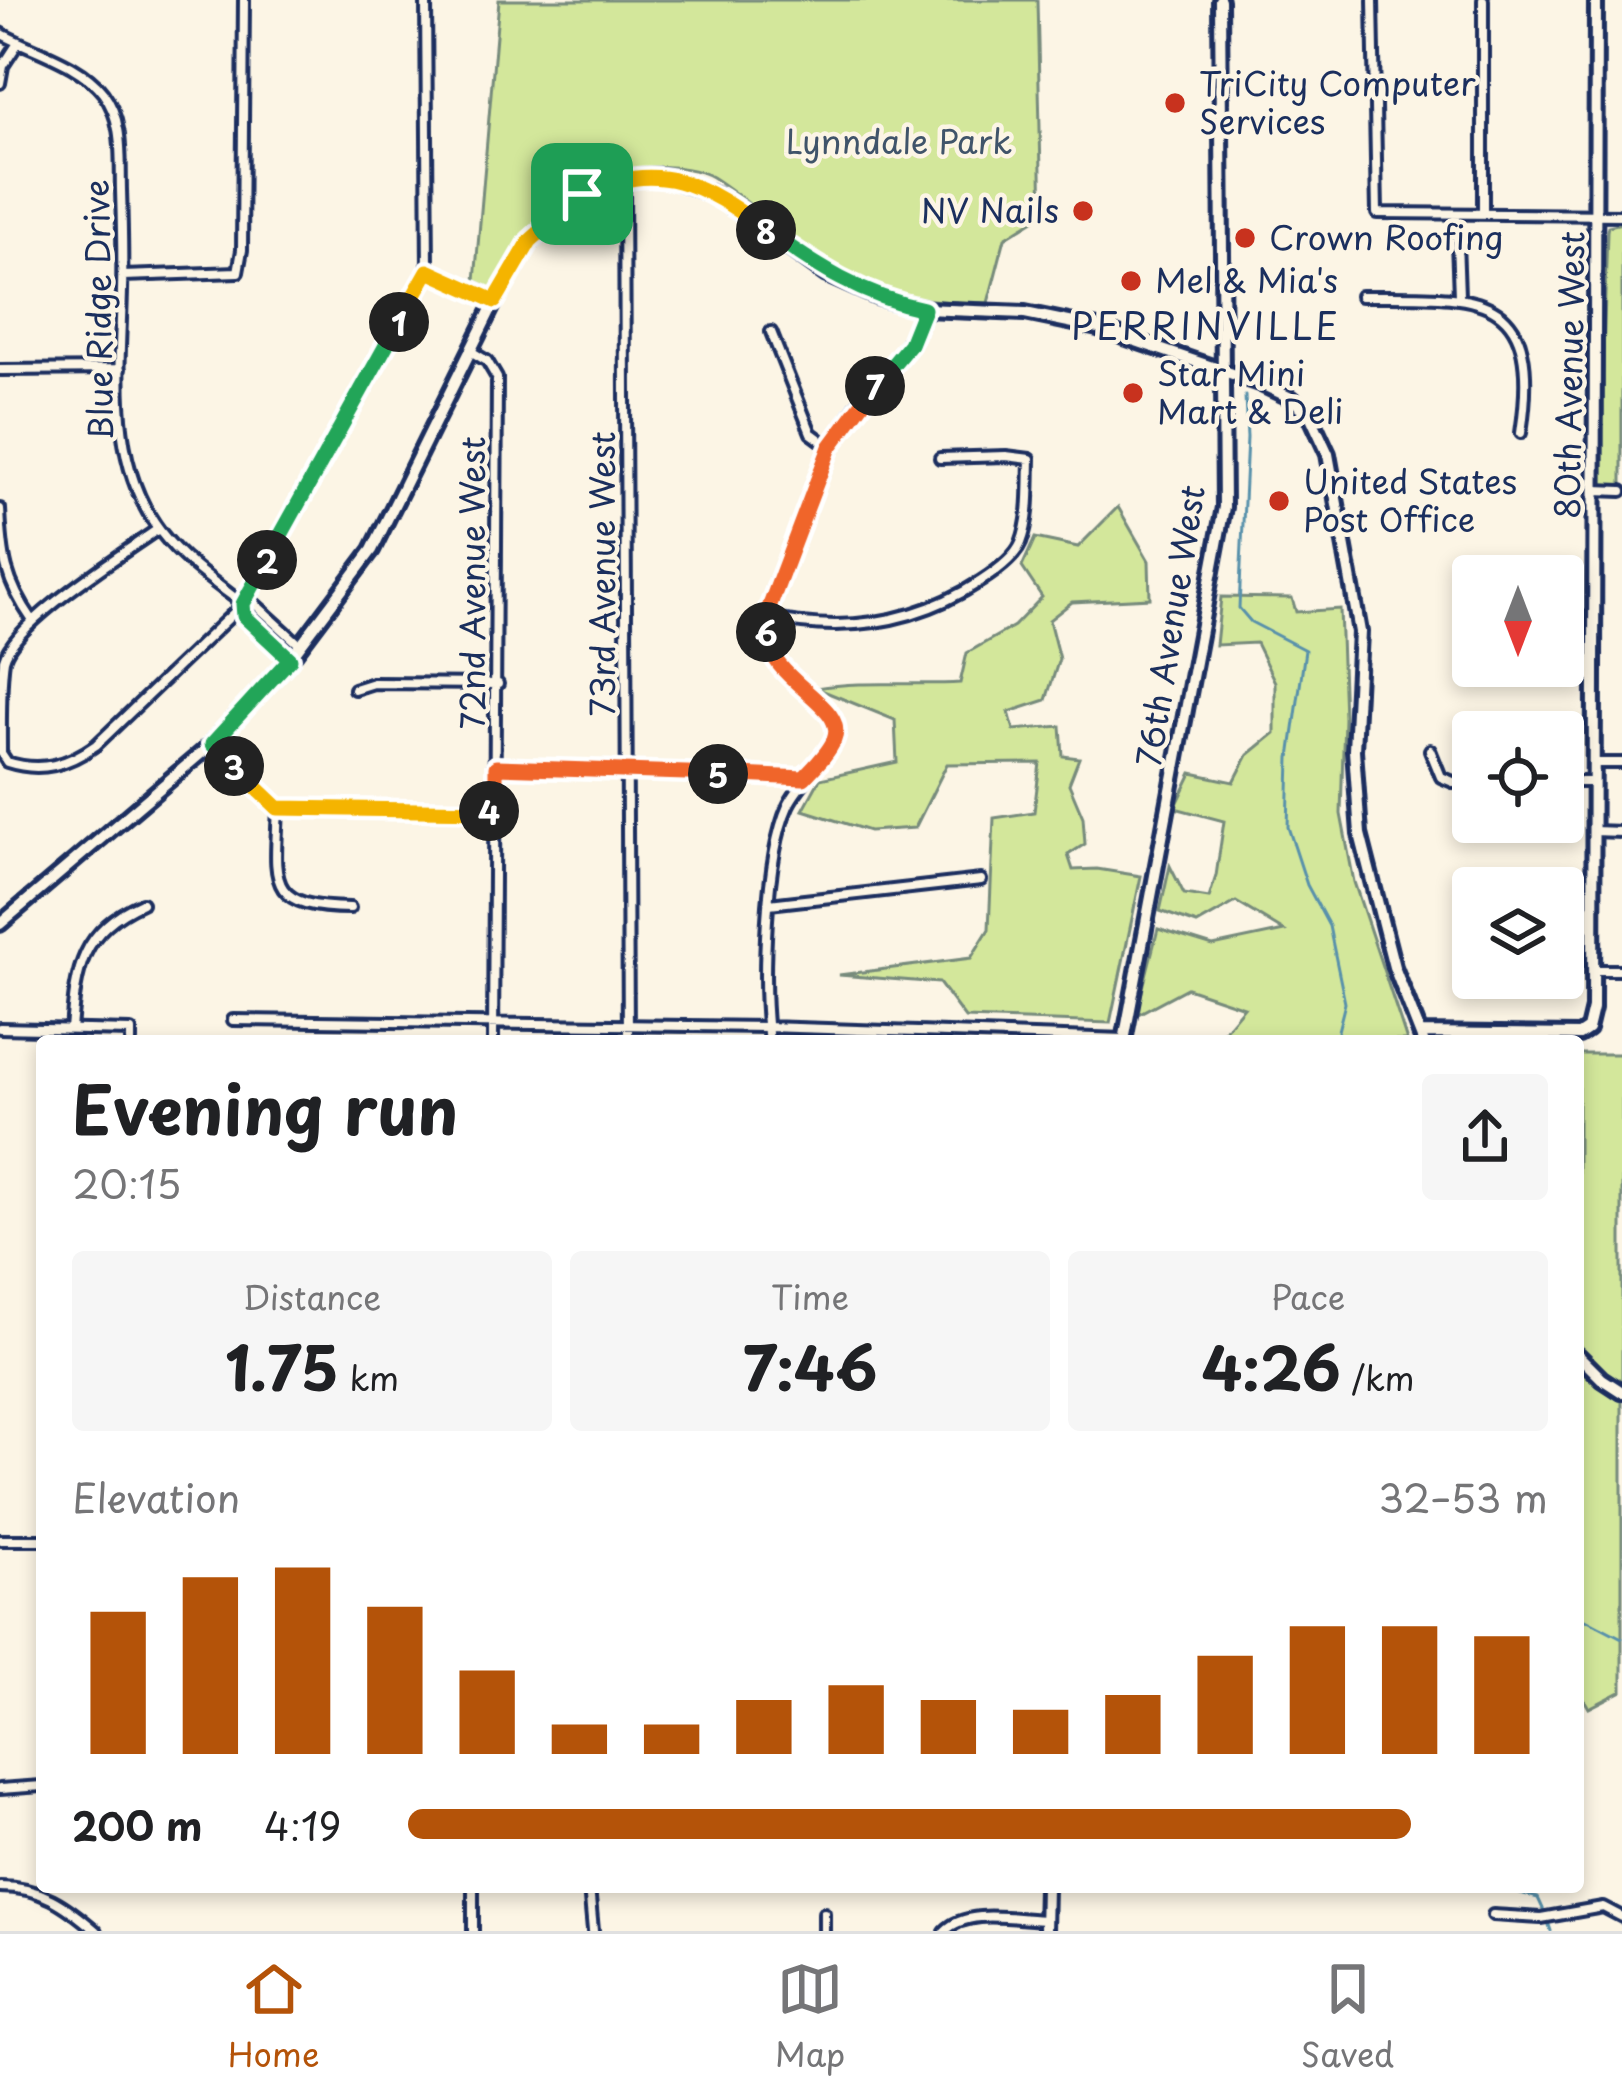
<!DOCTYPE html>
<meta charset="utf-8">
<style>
body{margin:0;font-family:"Playpen Sans",sans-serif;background:#f6f6f6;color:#202124;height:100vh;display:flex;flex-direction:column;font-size:45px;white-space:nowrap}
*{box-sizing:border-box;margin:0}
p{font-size:39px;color:#757577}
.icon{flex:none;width:66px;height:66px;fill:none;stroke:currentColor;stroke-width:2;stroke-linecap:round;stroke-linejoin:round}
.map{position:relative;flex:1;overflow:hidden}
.side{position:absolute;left:36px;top:1035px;width:1548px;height:858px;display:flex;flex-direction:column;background:#fff;border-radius:12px;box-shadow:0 6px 18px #0003}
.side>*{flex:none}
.needle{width:78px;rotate:180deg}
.fabs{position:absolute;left:1452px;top:555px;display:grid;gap:24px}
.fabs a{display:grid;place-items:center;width:132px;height:132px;border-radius:12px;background:#fff;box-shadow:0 6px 18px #0003;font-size:60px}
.pin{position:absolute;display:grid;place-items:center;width:102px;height:102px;color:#fff;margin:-51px;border-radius:24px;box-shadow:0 6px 18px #0006}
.km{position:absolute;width:60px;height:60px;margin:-30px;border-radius:50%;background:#222;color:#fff;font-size:33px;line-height:60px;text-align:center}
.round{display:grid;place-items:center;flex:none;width:126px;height:126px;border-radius:12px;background:#f6f6f6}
.headline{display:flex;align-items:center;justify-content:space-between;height:204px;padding:0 36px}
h1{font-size:66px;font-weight:700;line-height:90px}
.stats{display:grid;grid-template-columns:repeat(3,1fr);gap:18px;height:204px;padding:12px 36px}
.stats div{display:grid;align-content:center;border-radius:12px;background:#f6f6f6;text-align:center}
.stats b{font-size:60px;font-weight:700}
.stats small{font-size:33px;font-weight:400}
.stats p{font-size:33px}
.chart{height:336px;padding:24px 36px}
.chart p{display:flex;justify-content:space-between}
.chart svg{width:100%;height:216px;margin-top:12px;stroke:#b45309;stroke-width:6}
ul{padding:0 36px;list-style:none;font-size:39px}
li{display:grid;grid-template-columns:192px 144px 1fr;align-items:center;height:90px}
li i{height:30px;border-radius:15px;background:#b45309}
.tab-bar{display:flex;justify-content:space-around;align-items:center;height:168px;border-top:3px solid #e0e0e0;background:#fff;font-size:33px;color:#757577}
.tab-bar a{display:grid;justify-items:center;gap:6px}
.tab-bar .on{color:#b45309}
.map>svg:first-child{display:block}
</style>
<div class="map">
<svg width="1622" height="1931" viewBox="0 0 1622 1931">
<rect width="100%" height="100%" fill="#fcf5e5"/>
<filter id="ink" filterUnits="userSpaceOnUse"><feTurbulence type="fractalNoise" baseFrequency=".00833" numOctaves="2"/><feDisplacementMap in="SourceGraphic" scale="24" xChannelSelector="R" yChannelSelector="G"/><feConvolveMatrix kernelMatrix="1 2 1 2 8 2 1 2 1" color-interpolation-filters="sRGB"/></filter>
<g filter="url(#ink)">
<path fill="#d3e79b" stroke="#778b7c" stroke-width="3" d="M499,0H1037L1042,215L1005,238L988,303C936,303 884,297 837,270C792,244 755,204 712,177C698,169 675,166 658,167C568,168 535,220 493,290L475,281Z
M1622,223V485H1599L1607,231L1608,226Z
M1118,507L1149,561L1150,598L1072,602L1049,620L1059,659L1046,700L1009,712L1014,730L1061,726L1063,756L1079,758L1069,784L1083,817L1085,844L1068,855L1073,870L1097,869L1141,876L1110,1023L965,1018L939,983L839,975L971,958L989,929L994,818L1034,812L1040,763L947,764L915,828L869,831L803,810L820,779L897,762L895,720L816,688C864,680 911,686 960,683L967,653L1014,626L1042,597L1022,567L1035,538L1078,547Z
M1221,597L1292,598L1296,612L1340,609L1344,718L1341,814L1354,882L1407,1041H1210L1218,1038L1244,1007L1187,988L1136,1015L1158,929L1213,946L1284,931L1236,902L1197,924L1160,911L1170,866L1184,894L1209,898L1216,876L1224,821L1175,808L1192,773L1234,782L1248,755L1275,733V682L1256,643L1216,645Z
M1578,1054H1622V1691L1589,1708L1578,1689Z"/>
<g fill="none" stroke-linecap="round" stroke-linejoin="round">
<path stroke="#5991ab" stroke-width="3" d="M1245,396L1247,438L1239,608L1251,622L1305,650L1290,758L1288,827L1307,885L1329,926L1345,1003L1338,1031L1341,1041
M1578,1615L1622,1638
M1499,1887L1538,1898L1544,1911
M1549,1925L1551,1931"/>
<g stroke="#1b2f5e" stroke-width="16">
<path id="street" d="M1373,0L1377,213L1622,215
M1483,0V214
M0,33C33,51 80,63 103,93C124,121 120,156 121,190C122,224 123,258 122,291C120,372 108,462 160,531C183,561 214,582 243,604H255L300,645
M0,83L3,66L18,43
M624,179L628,1041
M1456,214L1459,296
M428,271L495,301
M123,276L238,272L242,250L244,0
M1361,296C1478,296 1543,287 1521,433
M771,332L811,433L830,447
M472,352L487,361L497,378L493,1041
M0,370L120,369
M1595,490L1622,491
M0,509C2,557 5,581 33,621
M158,529C123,554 14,622 4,660C0,687 1,724 1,753L7,762C41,773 68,765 96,745L243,604L428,271L426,0
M243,605L244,616L290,659
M766,617C842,634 915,624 981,581C995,572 1015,558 1021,543C1031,517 1029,487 1030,459L1006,456L940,458
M354,689L373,683L498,684
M212,744L278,808C275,881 265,907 350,908
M1430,750L1441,777L1453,782H1473
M1594,763H1622
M496,767L804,778
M1563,782H1593
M278,808L497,811
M1593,831L1622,832
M769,904L981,880
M1596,970H1622
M233,1020L767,1027L1125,1039
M0,1028L131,1031V1041
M71,1029C76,969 81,930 142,903
M769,1041C761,985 765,857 788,806C799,782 825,763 834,739C851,698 750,683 767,613C773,587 786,561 795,536C813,491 828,445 857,405C884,370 908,353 924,309
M0,1540H42
M0,1789L42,1786
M0,1887C41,1887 66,1905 96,1931
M473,1887V1931
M589,1887L593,1931
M1493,1915L1541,1918L1603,1907L1622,1917
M824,1931V1913
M945,1931C967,1908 1015,1919 1045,1920"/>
</g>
<g stroke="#1b2f5e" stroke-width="20">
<path id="secondary" d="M0,924L212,744L290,659L372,550L495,301L530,241L582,194L624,178L663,176L716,195L825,274L877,297L924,309L1025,313L1098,328L1259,383L1291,398L1310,415L1328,454L1360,632L1354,750L1360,834L1394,967L1423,1041
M1420,1033L1579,1035L1588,1029L1593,1008L1596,0
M1124,1041L1224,507L1220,0
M1578,1355L1602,1379L1622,1392
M1045,1931L1046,1887"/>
</g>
<use href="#street" stroke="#fcf5e5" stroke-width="8"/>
<use href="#secondary" stroke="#fcf5e5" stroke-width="10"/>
</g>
</g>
<g fill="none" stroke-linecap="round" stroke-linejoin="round" filter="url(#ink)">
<g stroke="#fff" stroke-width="24">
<path id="split-1" d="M399,322L428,271L495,301L530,241L582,194"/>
</g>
<g stroke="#fff" stroke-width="24">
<path id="split-2" d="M267,560L399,322"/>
</g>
<g stroke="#fff" stroke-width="24">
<path id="split-3" d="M234,766L212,744L290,659L244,616L243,604L267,560"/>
</g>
<g stroke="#fff" stroke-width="24">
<path id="split-4" d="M234,766L278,808L489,811"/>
</g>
<g stroke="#fff" stroke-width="24">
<path id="split-5" d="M489,811H496V767L718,774"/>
</g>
<g stroke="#fff" stroke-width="24">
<path id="split-6" d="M718,774L804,778C814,767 828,754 834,740C849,704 768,682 766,632"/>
</g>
<g stroke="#fff" stroke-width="24">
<path id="split-7" d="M766,632V616L830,447L875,386"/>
</g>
<g stroke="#fff" stroke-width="24">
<path id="split-8" d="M766,230C817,267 862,296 924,309L910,344L875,386"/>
</g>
<g stroke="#fff" stroke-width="24">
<path id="split-9" d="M582,194C660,159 702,183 766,230"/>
</g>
<use href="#split-1" stroke="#f5b400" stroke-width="15"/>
<use href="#split-2" stroke="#22a559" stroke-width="15"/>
<use href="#split-3" stroke="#22a559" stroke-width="15"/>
<use href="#split-4" stroke="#f5b400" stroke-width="15"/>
<use href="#split-5" stroke="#f0652b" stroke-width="15"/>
<use href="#split-6" stroke="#f0652b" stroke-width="15"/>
<use href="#split-7" stroke="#f0652b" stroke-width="15"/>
<use href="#split-8" stroke="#22a559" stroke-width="15"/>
<use href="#split-9" stroke="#f5b400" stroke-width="15"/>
</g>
<g fill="#c8321e" stroke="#fcf5e5" stroke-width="4.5">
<circle cx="1175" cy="103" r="12"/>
<circle cx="1083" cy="211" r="12"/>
<circle cx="1245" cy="238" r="12"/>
<circle cx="1131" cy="281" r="12"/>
<circle cx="1133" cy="393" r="12"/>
<circle cx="1279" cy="501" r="12"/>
</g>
<g text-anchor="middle" stroke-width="9" stroke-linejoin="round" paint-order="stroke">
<g font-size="33" fill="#1b2f5e" stroke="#fcf5e5" text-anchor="start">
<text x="1199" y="96">TriCity Computer<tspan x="1199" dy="38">Services</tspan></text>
<text x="1059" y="223" text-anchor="end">NV Nails</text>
<text x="1269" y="250">Crown Roofing</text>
<text x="1155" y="293">Mel &amp; Mia's</text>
<text x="1157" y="386">Star Mini<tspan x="1157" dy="38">Mart &amp; Deli</tspan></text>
<text x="1303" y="494">United States<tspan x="1303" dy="38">Post Office</tspan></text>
</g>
<g font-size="33" fill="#40546a" stroke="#fcf5e5">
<text x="899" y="154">Lynndale Park</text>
</g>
<g font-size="33" fill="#1b2f5e" stroke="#fcf5e5">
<text transform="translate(99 310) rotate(-91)" y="12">Blue Ridge Drive</text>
<text transform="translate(1570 375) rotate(-89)" y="12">80th Avenue West</text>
<text transform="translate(603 574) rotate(-90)" y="12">73rd Avenue West</text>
<text transform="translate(473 583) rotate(-90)" y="12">72nd Avenue West</text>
<text transform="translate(1171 626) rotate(-81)" y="12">76th Avenue West</text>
</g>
<g font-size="36" letter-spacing="3" fill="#1b2f5e" stroke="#fcf5e5">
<text x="1206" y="340">PERRINVILLE</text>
</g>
</g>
</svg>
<div class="fabs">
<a><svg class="needle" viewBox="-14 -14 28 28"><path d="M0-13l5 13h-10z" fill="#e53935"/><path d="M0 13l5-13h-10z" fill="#757577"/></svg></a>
<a><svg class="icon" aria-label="locate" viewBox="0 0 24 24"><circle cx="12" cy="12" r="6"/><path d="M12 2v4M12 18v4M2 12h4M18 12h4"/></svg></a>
<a><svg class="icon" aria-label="layers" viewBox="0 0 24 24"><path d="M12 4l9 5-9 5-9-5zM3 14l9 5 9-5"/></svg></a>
</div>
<div class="pin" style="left:582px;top:194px;background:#1e9e55"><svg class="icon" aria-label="arrive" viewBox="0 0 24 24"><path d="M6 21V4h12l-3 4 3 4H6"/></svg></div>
<b class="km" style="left:399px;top:322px">1</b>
<b class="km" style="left:267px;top:560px">2</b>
<b class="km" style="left:234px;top:766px">3</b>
<b class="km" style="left:489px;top:811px">4</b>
<b class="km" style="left:718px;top:774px">5</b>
<b class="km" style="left:766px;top:632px">6</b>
<b class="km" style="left:875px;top:386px">7</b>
<b class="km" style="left:766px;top:230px">8</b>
<section class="side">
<div class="headline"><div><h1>Evening run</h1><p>20:15</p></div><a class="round"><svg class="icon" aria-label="share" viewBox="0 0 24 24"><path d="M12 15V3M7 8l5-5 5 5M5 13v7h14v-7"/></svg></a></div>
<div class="stats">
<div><p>Distance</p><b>1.75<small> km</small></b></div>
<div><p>Time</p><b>7:46</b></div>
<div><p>Pace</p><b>4:26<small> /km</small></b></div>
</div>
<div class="chart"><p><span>Elevation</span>32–53 m</p>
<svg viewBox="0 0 160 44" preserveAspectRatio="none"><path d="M5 44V15M15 44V8M25 44V6M35 44V14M45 44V27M55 44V38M65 44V38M75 44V33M85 44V30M95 44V33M105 44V35M115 44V32M125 44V24M135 44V18M145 44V18M155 44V20"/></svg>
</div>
<ul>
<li><b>200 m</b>4:19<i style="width:88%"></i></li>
</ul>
</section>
</div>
<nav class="tab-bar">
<a class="on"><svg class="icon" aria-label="home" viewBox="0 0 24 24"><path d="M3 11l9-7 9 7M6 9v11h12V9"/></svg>Home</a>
<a><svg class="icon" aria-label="map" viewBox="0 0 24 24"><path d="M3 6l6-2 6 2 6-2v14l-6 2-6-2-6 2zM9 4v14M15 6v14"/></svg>Map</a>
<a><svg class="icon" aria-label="saved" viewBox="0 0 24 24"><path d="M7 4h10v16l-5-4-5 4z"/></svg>Saved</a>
</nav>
